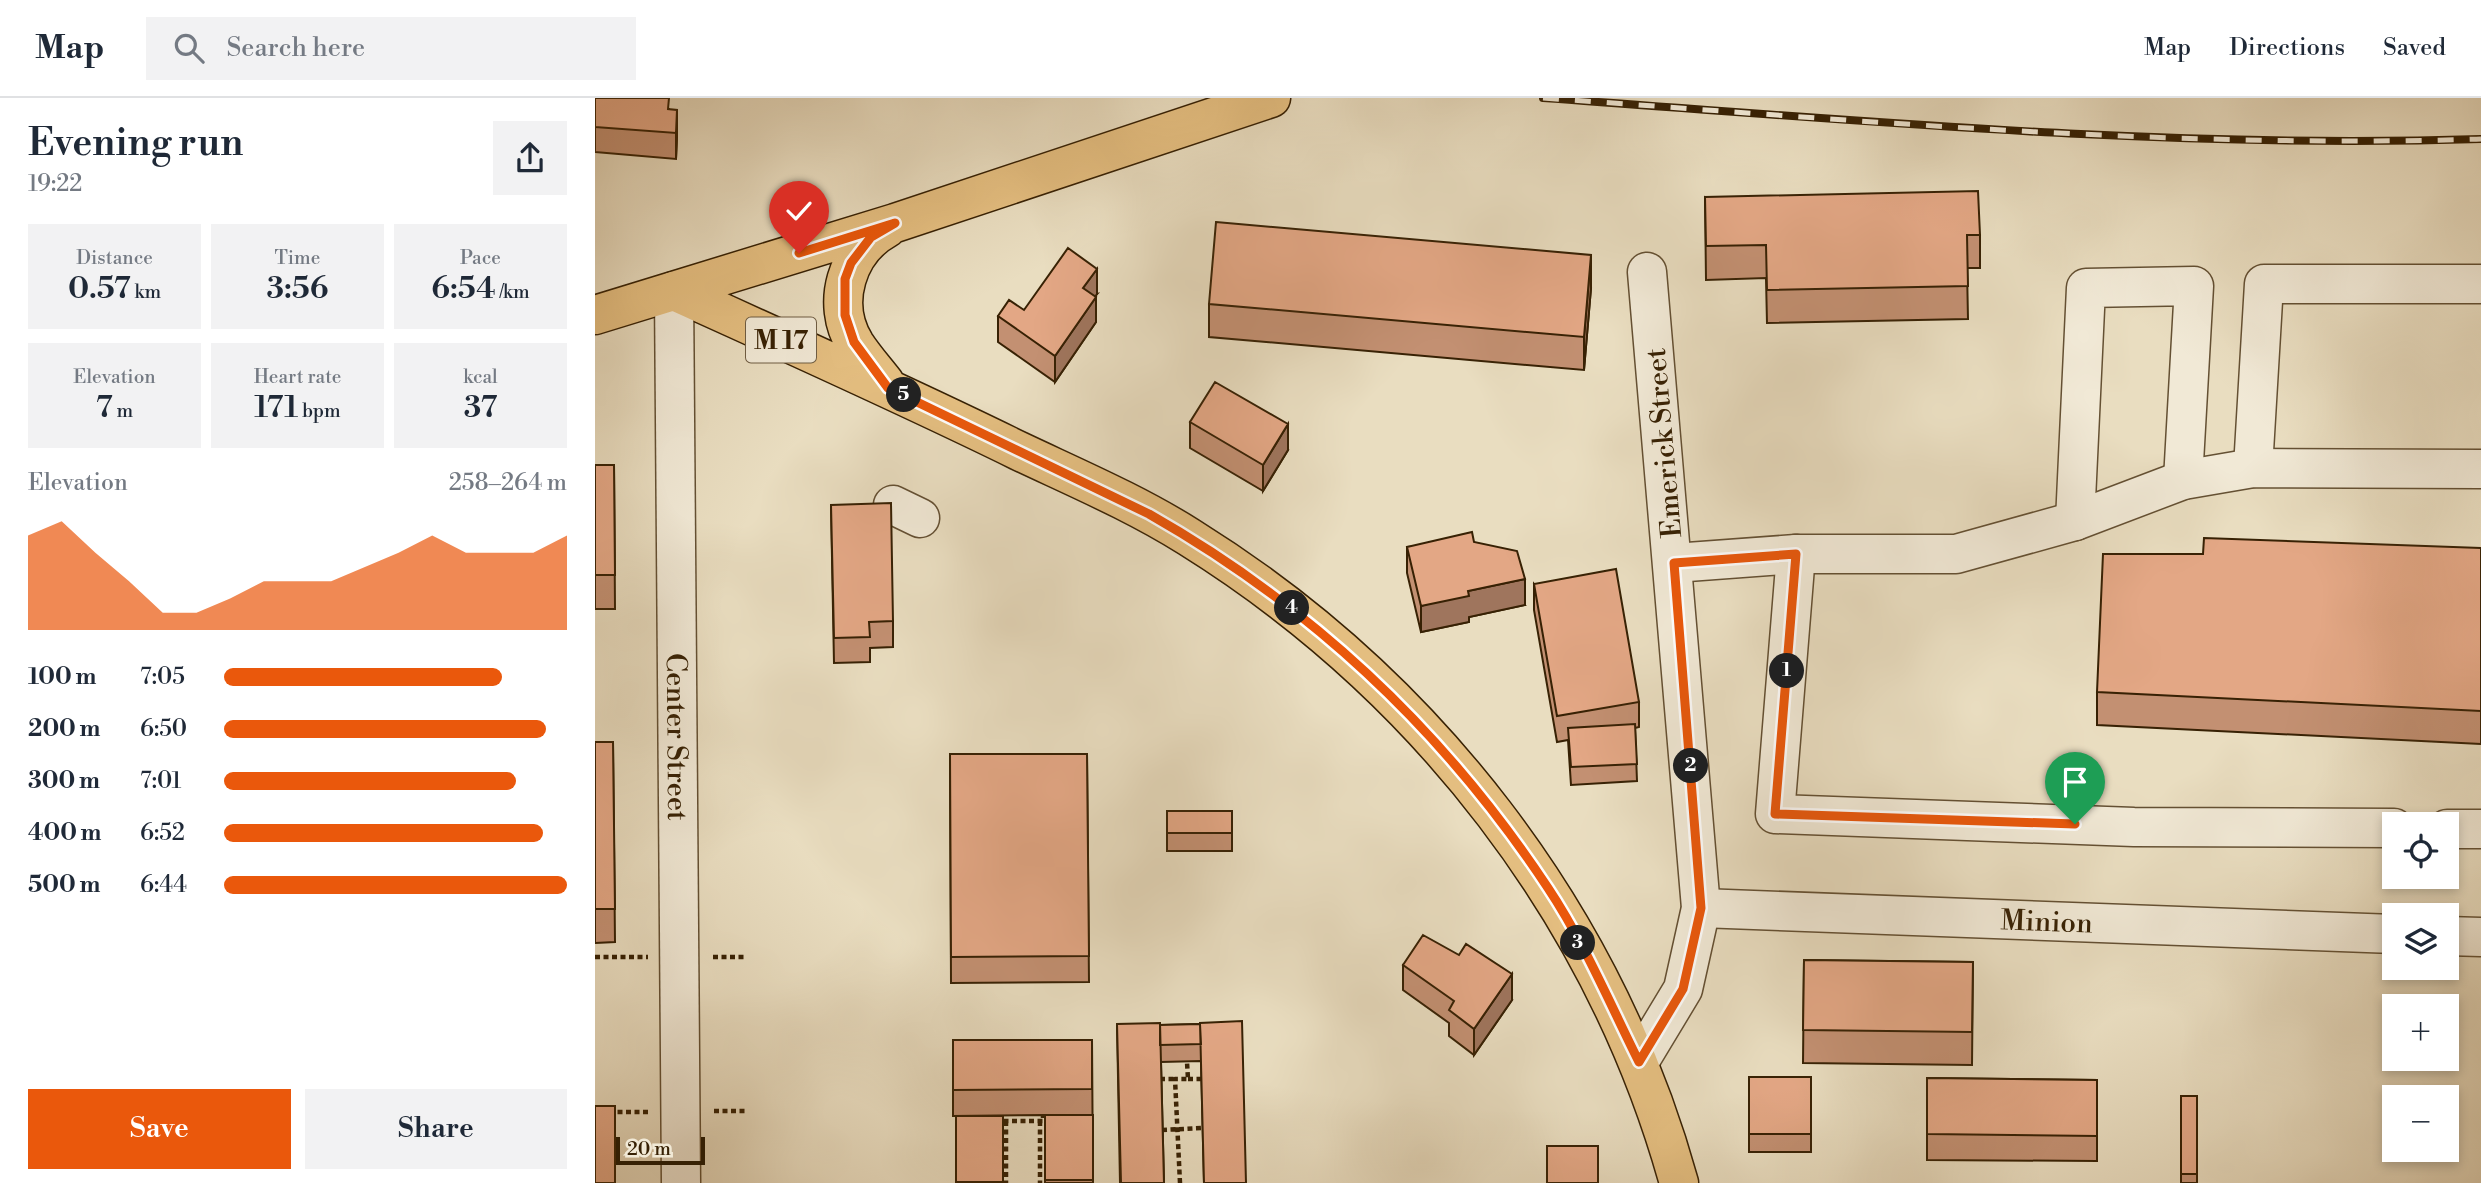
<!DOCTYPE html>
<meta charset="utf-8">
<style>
body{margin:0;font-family:"Libre Bodoni",serif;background:#f2f2f3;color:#1f2937;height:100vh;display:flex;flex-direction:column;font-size:26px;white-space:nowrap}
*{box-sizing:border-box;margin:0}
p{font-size:23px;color:#747a83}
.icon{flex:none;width:38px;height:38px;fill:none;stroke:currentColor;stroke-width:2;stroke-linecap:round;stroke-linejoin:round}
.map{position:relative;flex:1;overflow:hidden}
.sheet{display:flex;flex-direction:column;background:#fff;width:595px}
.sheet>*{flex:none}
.buttons{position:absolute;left:1787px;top:714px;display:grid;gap:14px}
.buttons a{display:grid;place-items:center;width:77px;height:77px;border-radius:0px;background:#fff;box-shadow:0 4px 10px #0003;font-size:35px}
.scale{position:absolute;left:21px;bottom:18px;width:89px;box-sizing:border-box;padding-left:7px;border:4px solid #372104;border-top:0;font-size:19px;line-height:24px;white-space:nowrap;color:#372104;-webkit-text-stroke:5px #f1e9d6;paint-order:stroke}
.pin{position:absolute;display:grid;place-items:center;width:60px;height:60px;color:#fff;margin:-72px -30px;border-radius:50% 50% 50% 0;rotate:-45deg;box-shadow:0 0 7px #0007}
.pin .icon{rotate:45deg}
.km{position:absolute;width:35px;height:35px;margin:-18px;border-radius:50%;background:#222;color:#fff;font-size:19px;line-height:35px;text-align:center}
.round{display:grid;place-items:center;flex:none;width:74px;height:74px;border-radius:0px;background:#f2f2f3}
.headline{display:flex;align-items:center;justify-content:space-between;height:119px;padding:0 28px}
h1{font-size:38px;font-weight:600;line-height:52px}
.metrics{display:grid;grid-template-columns:repeat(3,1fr);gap:10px;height:119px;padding:7px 28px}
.metrics div{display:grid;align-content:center;border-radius:0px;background:#f2f2f3;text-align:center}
.metrics b{font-size:30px;font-weight:600}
.metrics small{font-size:19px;font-weight:400}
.metrics p{font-size:19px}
.chart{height:196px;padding:14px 28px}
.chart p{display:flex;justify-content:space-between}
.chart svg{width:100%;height:126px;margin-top:7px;fill:#ea580c;opacity:.7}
.cta{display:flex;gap:14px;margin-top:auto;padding:14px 28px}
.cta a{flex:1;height:80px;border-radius:0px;background:#ea580c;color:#fff;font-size:28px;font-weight:600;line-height:80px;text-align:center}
.cta a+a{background:#f2f2f3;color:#1f2937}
ul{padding:0 28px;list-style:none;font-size:23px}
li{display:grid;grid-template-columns:112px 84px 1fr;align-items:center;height:52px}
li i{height:18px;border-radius:9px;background:#ea580c}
header{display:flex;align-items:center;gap:42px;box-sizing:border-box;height:98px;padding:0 35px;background:#fff;border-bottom:2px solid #e0e1e3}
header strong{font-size:33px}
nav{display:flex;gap:38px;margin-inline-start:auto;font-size:24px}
.search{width:490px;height:63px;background:#f2f2f3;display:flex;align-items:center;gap:18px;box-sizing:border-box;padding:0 24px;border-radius:0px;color:#747a83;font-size:26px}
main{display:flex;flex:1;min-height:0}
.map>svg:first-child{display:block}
</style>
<header>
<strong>Map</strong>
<div class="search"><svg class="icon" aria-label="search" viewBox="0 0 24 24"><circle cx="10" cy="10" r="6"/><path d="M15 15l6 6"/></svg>Search here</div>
<nav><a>Map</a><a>Directions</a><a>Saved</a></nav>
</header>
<main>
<section class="sheet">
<div class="headline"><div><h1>Evening run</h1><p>19:22</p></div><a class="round"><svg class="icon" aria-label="share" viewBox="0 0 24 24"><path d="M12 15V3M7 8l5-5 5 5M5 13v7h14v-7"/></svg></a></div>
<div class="metrics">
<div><p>Distance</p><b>0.57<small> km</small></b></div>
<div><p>Time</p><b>3:56</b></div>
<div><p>Pace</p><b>6:54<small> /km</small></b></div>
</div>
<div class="metrics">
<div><p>Elevation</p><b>7<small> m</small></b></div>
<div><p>Heart rate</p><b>171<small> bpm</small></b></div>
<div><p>kcal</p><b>37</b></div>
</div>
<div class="chart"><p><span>Elevation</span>258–264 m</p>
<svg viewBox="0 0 160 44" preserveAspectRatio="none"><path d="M0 44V11L10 6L20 17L30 27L40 38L50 38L60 33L70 27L80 27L90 27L100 22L110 17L120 11L130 17L140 17L150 17L160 11V44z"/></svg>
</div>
<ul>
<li><b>100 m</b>7:05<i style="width:81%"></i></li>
<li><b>200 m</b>6:50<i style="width:94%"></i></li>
<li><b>300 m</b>7:01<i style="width:85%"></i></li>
<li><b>400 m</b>6:52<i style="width:93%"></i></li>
<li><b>500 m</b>6:44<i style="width:100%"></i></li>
</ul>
<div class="cta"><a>Save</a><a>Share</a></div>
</section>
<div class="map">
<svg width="1886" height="1085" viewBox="0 0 1886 1085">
<rect width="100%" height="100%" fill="#e9ddc0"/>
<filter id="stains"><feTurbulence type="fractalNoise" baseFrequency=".00286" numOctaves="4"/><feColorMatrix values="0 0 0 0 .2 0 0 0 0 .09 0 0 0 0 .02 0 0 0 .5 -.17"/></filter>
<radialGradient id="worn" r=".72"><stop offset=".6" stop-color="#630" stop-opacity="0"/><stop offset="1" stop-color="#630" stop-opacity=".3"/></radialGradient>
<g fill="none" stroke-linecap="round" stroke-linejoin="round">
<g stroke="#645033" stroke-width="41">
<g id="minor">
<path id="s1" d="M79,193L86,1085"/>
<path d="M1658,370L1669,186H1886"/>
<path d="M298,407L325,420"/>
<path d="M1480,423L1491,190L1599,188L1588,382"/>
<path d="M1201,456L1180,716L1539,729L1799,730"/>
<path d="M1079,465L1201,456H1361L1480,423L1588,382L1658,370L1886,371"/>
<path d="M1852,731H1886"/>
<path id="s2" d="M1106,810L1799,836"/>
<path d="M1852,838L1886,839"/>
<path d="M1044,964L1088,891L1106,810L1052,174"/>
</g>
</g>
<g stroke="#372104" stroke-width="41">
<path id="major" d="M79,193C194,245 310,297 424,353C481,380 540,405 594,439C830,586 1009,815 1084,1085
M0,217L300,125L676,0
M290,285C280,272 269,260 260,246C235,205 252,152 292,130"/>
</g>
<path stroke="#372104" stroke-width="4.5" stroke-dasharray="5 3.5" stroke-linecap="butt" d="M0,859H53
M118,859H149
M565,981H580
M593,981H606
M119,1013H150
M14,1014H54
M405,1018V1023H448V1017
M411,1023V1085
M445,1023V1085
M567,1032L608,1030
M585,1085L580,981H593L592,964"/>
<use href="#minor" stroke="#f1e9d6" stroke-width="38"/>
<use href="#major" stroke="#e4be80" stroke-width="38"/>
<g stroke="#372104" stroke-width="8">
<path id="rail" d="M948,0C1259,22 1573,51 1886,41"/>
</g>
<use href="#rail" stroke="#f1e9d6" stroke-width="5" stroke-dasharray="16" stroke-linecap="butt"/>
</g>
<path fill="#c39072" stroke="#372104" stroke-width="2" d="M0,0L74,11L82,38L81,61L0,54Z
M1110,99L1385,137V170H1372L1373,221L1172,225L1171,180L1111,182Z
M996,190L989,272L614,239V206Z
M502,196L500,198L501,224L460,284L403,244V218Z
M595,324L693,352L668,393L595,350Z
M0,367H19L20,511H0Z
M236,407L298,523V549L275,550V564L239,565Z
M879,444L930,507L874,519V524L826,534L812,475V449Z
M1886,450V646L1502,627V594L1608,456Z
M939,486L1044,604V629L1040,630L1042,683L976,687L973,642L962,644L939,512Z
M0,644H18L20,844L0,845Z
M355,656H492L494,884L356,885Z
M572,713H637V753H572Z
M1209,862L1378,864L1377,967L1208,965Z
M808,867L917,902L879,957L854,938V925L808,892Z
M522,926L565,927L605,926L651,1085H609L606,963L566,964L569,1085H525Z
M358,942H497L498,1085H450V1017L358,1018Z
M1154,979H1216V1054H1154Z
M1332,980L1502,982V1063L1332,1062Z
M1586,998H1602V1085H1586Z
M361,1018H408V1085H361Z"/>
<path fill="#9f755d" stroke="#372104" stroke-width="2" d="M82,12V38L81,61V35Z
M996,157V190L989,272V239Z
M502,171V196L488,216V190Z
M501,199V224L460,284V258Z
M693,326V352L668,393V367Z
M930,481V507L874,519V524L826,534V508L873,493Z
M917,876V902L879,957V931Z"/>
<path fill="#e3a785" stroke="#372104" stroke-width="2" d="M0,0H74L73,11L82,12L81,35L0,29Z
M1383,93L1385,137H1372L1373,188L1172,192L1171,147L1111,148L1110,99Z
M621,124L996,157L989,239L614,206Z
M473,150L502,171L488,190L501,199L460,258L403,218L414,202L429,212Z
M620,284L693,326L668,367L595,324Z
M0,367H19L20,477H0Z
M296,405L298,523L274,524L275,539L239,540L236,407Z
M877,434L879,444L922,453L930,481L873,493L874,498L826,508L812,449Z
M1609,440L1886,450V613L1502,594L1508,456H1608Z
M1021,471L1044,604L962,618L939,486Z
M1040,626L1042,666L976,669L973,630Z
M0,644H18L20,811H0Z
M355,656H492L494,858L356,859Z
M572,713H637V735H572Z
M828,837L864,857L871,846L917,876L879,931L854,912L859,903L808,867Z
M1209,862L1378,864L1377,934L1208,932Z
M647,923L651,1085H609L605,925Z
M565,925L569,1085H526L522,926Z
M605,926L606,946L565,947V927Z
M358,942H497V991L358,992Z
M1154,979H1216V1036H1154Z
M1332,980L1502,982V1038L1332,1036Z
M1586,998H1602V1076H1586Z
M0,1008H20V1085H0Z
M450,1017H498V1082H450Z
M361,1018H408V1084H361Z
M952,1048H1003V1085H952Z"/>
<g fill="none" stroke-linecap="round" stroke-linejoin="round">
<g stroke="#fff" stroke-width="14">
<path id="route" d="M204,155L300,125L276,139L256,165L250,181V217L259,244L293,290L554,416C716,508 850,634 953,790C989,844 1015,906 1044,964L1088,891L1106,810L1079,465L1201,456L1180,716L1480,726"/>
</g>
<use href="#route" stroke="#ea580c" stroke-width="9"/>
</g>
<g text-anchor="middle" stroke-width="5" stroke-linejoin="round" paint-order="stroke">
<rect fill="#f1e9d6" stroke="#6f5d43" stroke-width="2" x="151" y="219.5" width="70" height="45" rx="5"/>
<g font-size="26" font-weight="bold" fill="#372104">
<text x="186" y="251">M 17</text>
</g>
<g font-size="28" fill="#372104" stroke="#f1e9d6">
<text transform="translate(1068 345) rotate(-95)" y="10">Emerick Street</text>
<text dy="10" stroke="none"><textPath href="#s1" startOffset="446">Center Street</textPath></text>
<text dy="10" stroke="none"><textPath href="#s2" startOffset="346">Minion</textPath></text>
</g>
</g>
<rect width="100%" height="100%" filter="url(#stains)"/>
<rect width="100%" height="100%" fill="url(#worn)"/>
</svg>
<div class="buttons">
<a><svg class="icon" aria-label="locate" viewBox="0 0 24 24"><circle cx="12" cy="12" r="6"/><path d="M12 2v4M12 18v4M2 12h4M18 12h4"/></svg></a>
<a><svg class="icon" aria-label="layers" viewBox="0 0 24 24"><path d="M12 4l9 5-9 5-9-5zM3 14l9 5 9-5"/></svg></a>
<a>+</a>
<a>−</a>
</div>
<div class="scale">20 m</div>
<div class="pin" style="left:1480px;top:726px;background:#1e9e55"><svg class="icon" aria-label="arrive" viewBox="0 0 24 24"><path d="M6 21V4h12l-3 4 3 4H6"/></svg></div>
<div class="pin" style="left:204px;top:155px;background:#d93025"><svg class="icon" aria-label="check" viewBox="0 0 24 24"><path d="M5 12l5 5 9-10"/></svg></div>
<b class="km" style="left:1192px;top:573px">1</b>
<b class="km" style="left:1096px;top:668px">2</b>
<b class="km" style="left:983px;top:845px">3</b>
<b class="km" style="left:697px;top:510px">4</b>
<b class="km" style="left:309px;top:297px">5</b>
</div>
</main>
